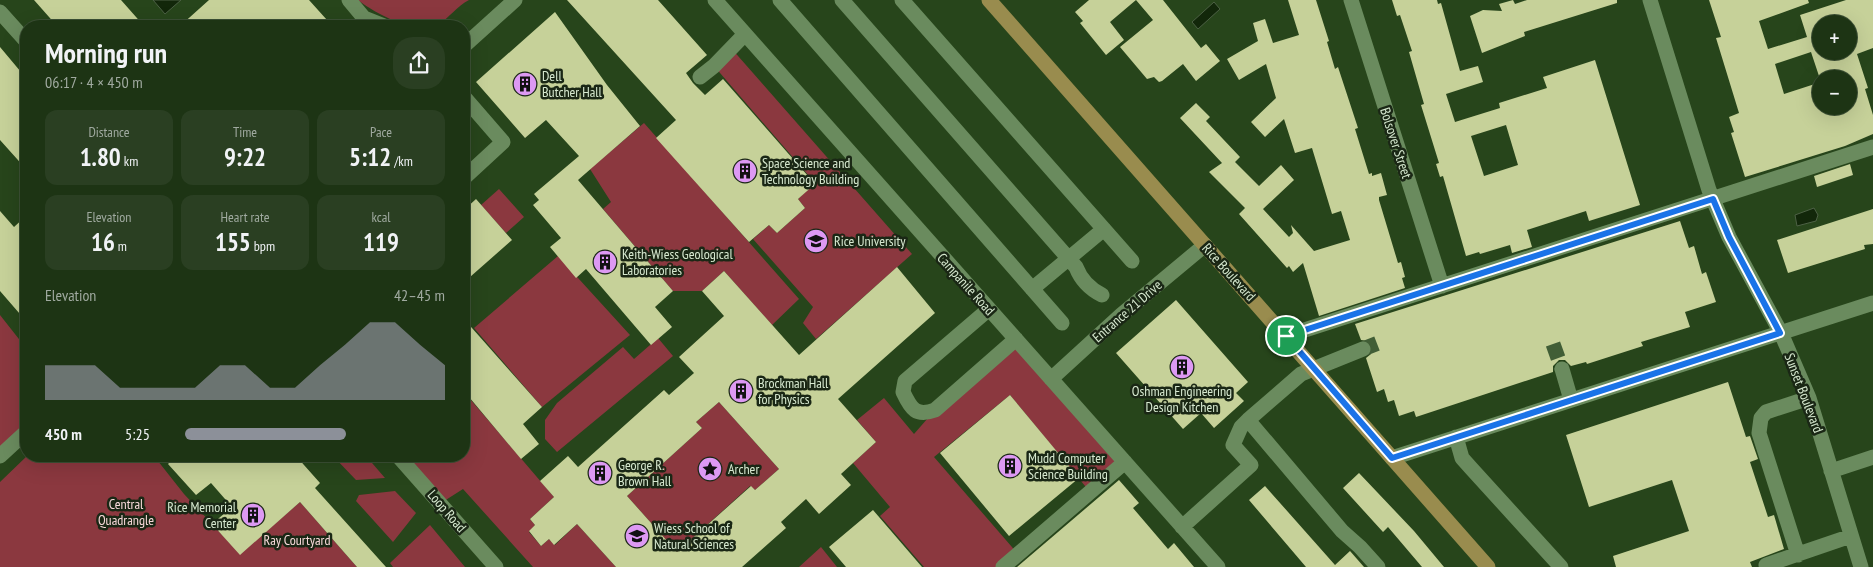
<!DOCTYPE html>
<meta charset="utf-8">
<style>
body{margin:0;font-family:"PT Sans Narrow",sans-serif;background:#2a3f22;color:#f1f3f6;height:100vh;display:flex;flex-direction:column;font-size:19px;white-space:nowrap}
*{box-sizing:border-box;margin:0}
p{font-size:16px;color:#a0aaa0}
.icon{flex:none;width:28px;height:28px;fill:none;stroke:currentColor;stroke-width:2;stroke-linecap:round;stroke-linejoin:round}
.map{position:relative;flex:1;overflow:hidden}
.details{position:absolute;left:20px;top:20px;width:450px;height:442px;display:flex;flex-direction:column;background:#1d3414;border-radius:20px;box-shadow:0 5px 20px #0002,0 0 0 1px #3b4f34}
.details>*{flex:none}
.controls{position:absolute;left:1812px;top:15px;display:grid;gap:10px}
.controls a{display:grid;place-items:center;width:45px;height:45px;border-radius:50%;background:#1d3414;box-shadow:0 5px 20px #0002,0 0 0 1px #3b4f34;font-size:25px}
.pin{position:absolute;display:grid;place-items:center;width:42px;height:42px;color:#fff;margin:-21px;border:2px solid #fff;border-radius:50%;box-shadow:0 1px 5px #0007}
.round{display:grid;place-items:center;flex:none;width:52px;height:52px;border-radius:20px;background:#2a3f22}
.summary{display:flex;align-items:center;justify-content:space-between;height:85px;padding:0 25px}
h1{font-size:28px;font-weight:800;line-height:38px}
.stats{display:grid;grid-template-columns:repeat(3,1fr);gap:8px;height:85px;padding:5px 25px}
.stats div{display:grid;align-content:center;border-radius:12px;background:#2a3f22;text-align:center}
.stats b{font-size:25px;font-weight:800}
.stats small{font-size:14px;font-weight:400}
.stats p{font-size:14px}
.chart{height:140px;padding:10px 25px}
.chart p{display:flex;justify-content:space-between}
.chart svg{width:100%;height:90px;margin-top:5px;fill:#8c9099;opacity:.7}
ul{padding:0 25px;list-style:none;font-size:16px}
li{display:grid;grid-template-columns:80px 60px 1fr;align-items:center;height:38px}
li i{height:12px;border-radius:6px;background:#8c9099}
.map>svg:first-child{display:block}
</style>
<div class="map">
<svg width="1873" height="567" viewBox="0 0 1873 567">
<rect width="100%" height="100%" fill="#27451b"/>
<path fill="#8b383f" d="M358,0H469C457,6 449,18 438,25C419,37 374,13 358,0Z
M731,48L912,254L816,339L803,323L813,307L753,239L769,225L777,233L805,208L798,199L815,183L714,66Z
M644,123L799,299L772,325L724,271L702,291H673L603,209L611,202L590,169Z
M499,189L524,217L506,233L481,205Z
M558,256L630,335L542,407L474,328Z
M0,315L26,348V432L0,456Z
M658,338L673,356L557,452L545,439V420L557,403L623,347L634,359Z
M1016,339L1125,462L1090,492L1010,395L934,457L1018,554L1003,567H924L880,516L890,507L853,463L876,442L857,420L884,398L914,434L935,410Z
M464,392L554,497L530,519L535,525L529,532L541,546L549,539L555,545L577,524L616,567H533L463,489L441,503L398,456H464Z
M719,402L779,469L755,490L750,486L677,552L627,496L702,428L696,422Z
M27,456H154L184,494L240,554L300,502L357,567H0V482Z
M333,456H366L385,478L356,480Z
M395,491L416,513L393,542L356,501L359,495Z
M430,525L465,567H393L390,563Z
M821,547L837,567H799Z"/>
<path fill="#12270a" stroke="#4d6145" d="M153,0H181L165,14Z
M1214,2L1220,9L1198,29L1192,22Z
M1814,208L1818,215L1816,221L1797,226L1795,215Z"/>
<path fill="#c6d199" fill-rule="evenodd" d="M34,0H121L144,26H57Z
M209,0H309L327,20L321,26H180Z
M567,0H658L707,55L686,73L693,83L705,95L723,79L815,184L798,199L805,208L777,233L769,225L749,242L656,138L676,120Z
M1089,0H1163L1201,48L1206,44L1220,61L1196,81L1183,64L1162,81L1159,82L1154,77L1147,79L1120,47L1153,20L1136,0L1110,22L1124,40L1106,55L1080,23L1083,21L1075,12Z
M1288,0H1316L1329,41L1327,42L1335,69L1338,67L1358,128L1355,129L1369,174L1372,173V176L1381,173L1387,195L1379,197V200L1398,263L1401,262L1405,277L1402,278L1405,288L1319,316L1303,263L1293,272L1289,266L1287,268L1239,214L1245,208L1209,172L1222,163L1180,118L1196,103L1210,117L1206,121L1240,157L1235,162L1259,186L1281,165L1294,180L1263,209L1289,237L1293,233L1291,225L1314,251L1350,240L1341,211L1332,214L1312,148L1295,153L1284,119L1265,137L1251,122L1276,98L1266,64L1239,80L1227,59L1258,41L1253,23L1265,19L1273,43L1299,35Z
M1392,0H1437L1438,4L1441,3L1460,71L1478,66L1483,82L1446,94L1455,122L1500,108L1499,103L1547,88L1543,77L1595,60L1640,205L1589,221L1586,211L1527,230L1532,247L1512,253L1510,245L1480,254L1479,252L1466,256L1443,176L1440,177L1436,164L1439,163L1421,105L1424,104L1409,52L1412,51L1400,15L1397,16ZM1506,125L1518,165L1484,176L1471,136Z
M1513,0L1515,4L1527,0H1617V3L1524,32L1525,36L1482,53L1470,16L1483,10L1502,11L1499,4Z
M1709,0H1808L1809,3L1759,21L1768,49L1807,37L1800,15L1846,0H1873V48L1857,54L1868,88L1865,89L1873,115V134L1845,146L1745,177L1731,133L1734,132L1729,117L1739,113L1716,38L1721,37ZM1821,24H1849V34L1854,51H1821ZM1811,52L1820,79H1849V106H1821V82L1784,94L1775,64Z
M555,12L607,85L640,126L578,180L673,291L655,307L672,327L651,345L586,269L576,278L550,247L561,238L533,205L539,200L534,194L579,156L546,120L525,138L476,82Z
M0,47L26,78V169L0,140Z
M1850,164L1853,175L1817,187L1814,176Z
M476,199L512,240L470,277L464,270V210Z
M1873,209V244L1864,245L1865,249L1788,273L1777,240Z
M0,211L14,227L26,216V321L0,291Z
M1680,221L1689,248L1694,246L1702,274L1706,272L1716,302L1685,312L1690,327L1641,342L1643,346L1587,364L1586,362L1571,366L1565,360H1559L1553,366V372L1416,417L1414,411L1399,416L1394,400L1388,402L1384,389L1377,392L1366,358L1371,354L1372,346L1368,341L1361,340L1355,324Z
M897,267L935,313L838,399L876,442L841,474L851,485L819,514L806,499L781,522L786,528L742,567H616L577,524L554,545L549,539L541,546L529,531L535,525L530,519L554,497L540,481L568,456L578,467L664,390L669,395L694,373L679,357L724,316L702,291L724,271L799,355ZM719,402L779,469L755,490L751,486L677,552L627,496L702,428L696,422Z
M1176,300L1248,382L1236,393L1244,401L1214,428L1201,413L1183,429L1116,353Z
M464,319L542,407L523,424L539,444L521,459L464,391Z
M1728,382L1746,437L1750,436L1758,459L1750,462L1768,517L1774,515L1784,549L1750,562L1752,567H1616L1613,556L1689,531L1672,480L1589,507L1566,435Z
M1010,395L1079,478L1009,536L940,453Z
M176,456H296L320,483L315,488L386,567H357L300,502L240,555L212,524L232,507L211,483L196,495L168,464Z
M1359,473L1414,531L1444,567H1422L1388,527L1383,532L1343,488Z
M1119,480L1139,503L1133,508L1168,549L1174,543L1194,567H1017Z
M1265,486L1335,565L1350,551L1364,567H1306L1249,500Z
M873,510L922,567H846L829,547Z"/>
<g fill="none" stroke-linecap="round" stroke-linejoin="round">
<path stroke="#415e36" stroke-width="15" stroke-dasharray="15 8" stroke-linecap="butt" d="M1553,344L1562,369
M1363,349L1381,342"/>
<path stroke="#6a8b5e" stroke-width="15" d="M349,0L364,18L384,26
M715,0L1218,567
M780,0L1062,323
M842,0L1076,267C1081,280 1090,289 1102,295
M902,0L1132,261
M1351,0L1442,286
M1650,0L1709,190L1729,237L1781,333L1809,398L1861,567
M0,12L26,41
M464,46L515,0
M700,77L714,66L745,34
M464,97L503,142L464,178
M1032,289L1104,229
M989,309L905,381L903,392C911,409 916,417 935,410L1016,339
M1286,336L1873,147
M1562,369L1571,400
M1051,379L1121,315L1205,245
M1248,420L1342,531L1360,547L1378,567
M1456,437L1462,458L1470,467L1561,567
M0,456L26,432
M398,456L496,567
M1392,458L1873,303
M1831,471L1873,457
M1182,527L1251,465L1233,445L1241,427L1248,420L1301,374L1363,349
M1798,555L1759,433L1761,418L1766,412L1809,398
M1766,565L1851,536
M1003,567L1125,462"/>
<path stroke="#998c4e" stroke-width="15" d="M989,0L1488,567"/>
</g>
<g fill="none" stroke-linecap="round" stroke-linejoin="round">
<g stroke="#fff" stroke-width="10">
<path id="route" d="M1713,199L1729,237L1780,333L1392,458L1286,336Z"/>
</g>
<use href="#route" stroke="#1a73e8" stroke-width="6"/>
</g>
<defs>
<g id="building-disc" transform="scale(1.25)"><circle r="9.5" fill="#dd99f3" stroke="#1a2715"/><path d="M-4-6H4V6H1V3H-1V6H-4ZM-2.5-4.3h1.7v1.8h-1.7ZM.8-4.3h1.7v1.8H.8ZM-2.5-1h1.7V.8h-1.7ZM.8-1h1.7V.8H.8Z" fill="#111"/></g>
<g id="university-disc" transform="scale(1.25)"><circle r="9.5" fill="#dd99f3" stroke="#1a2715"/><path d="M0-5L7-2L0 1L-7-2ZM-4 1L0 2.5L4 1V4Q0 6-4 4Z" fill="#111"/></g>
<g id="sight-disc" transform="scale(1.25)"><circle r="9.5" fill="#dd99f3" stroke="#1a2715"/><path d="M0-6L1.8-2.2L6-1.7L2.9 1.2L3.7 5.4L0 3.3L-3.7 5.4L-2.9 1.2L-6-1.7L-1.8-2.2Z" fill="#111"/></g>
</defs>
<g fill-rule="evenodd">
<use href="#building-disc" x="525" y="84"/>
<use href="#building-disc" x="745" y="171"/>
<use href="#university-disc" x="816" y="241"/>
<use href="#building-disc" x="605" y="262"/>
<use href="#building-disc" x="1182" y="367"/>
<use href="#building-disc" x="741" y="391"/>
<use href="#building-disc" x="1010" y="466"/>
<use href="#sight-disc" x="710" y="469"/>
<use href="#building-disc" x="600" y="473"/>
<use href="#building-disc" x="253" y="515"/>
<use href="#university-disc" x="637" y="536"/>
</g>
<g text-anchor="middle" stroke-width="5" stroke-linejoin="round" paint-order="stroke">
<g font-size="14" fill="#d7e9d0" stroke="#1a2715" text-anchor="start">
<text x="542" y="81">Dell<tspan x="542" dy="16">Butcher Hall</tspan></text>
<text x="762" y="168">Space Science and<tspan x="762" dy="16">Technology Building</tspan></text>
<text x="834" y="246">Rice University</text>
<text x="622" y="259">Keith-Wiess Geological<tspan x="622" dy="16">Laboratories</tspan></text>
<text x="758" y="388">Brockman Hall<tspan x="758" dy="16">for Physics</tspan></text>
<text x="1182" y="396" text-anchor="middle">Oshman Engineering<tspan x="1182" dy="16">Design Kitchen</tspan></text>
<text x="1028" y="463">Mudd Computer<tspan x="1028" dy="16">Science Building</tspan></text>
<text x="618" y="470">George R.<tspan x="618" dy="16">Brown Hall</tspan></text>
<text x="728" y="474">Archer</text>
<text x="236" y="512" text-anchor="end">Rice Memorial<tspan x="236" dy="16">Center</tspan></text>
<text x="654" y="533">Wiess School of<tspan x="654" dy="16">Natural Sciences</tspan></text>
</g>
<g font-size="14" fill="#d7e9d0" stroke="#1a2715">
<text transform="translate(1396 143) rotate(72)" y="5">Bolsover Street</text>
<text transform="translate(1229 272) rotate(48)" y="5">Rice Boulevard</text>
<text transform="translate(966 284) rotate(48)" y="5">Campanile Road</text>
<text transform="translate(1127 311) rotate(-41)" y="5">Entrance 21 Drive</text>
<text transform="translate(1804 393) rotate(69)" y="5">Sunset Boulevard</text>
<text transform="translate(447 511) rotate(49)" y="5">Loop Road</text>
</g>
<g font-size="14" fill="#f8d9da" stroke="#1a2715">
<text x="126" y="509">Central<tspan x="126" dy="16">Quadrangle</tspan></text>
<text x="297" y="545">Ray Courtyard</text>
</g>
</g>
</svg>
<div class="controls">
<a>+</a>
<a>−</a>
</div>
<div class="pin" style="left:1286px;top:336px;background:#1e9e55"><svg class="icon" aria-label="arrive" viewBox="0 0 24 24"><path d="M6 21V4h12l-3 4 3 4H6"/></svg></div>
<section class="details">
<div class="summary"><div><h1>Morning run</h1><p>06:17 · 4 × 450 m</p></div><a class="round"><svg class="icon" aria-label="share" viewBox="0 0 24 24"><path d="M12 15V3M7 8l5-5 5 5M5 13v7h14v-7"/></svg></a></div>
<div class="stats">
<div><p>Distance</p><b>1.80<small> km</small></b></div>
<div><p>Time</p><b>9:22</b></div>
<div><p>Pace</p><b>5:12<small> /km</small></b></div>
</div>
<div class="stats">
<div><p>Elevation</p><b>16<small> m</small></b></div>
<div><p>Heart rate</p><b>155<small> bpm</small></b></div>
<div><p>kcal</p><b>119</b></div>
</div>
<div class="chart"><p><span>Elevation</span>42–45 m</p>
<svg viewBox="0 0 160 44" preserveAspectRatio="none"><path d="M0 44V27L10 27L20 27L30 38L40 38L50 38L60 38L70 27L80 27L90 38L100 38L110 27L120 17L130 6L140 6L150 17L160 27V44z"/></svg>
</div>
<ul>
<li><b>450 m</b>5:25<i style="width:62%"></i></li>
</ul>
</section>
</div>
